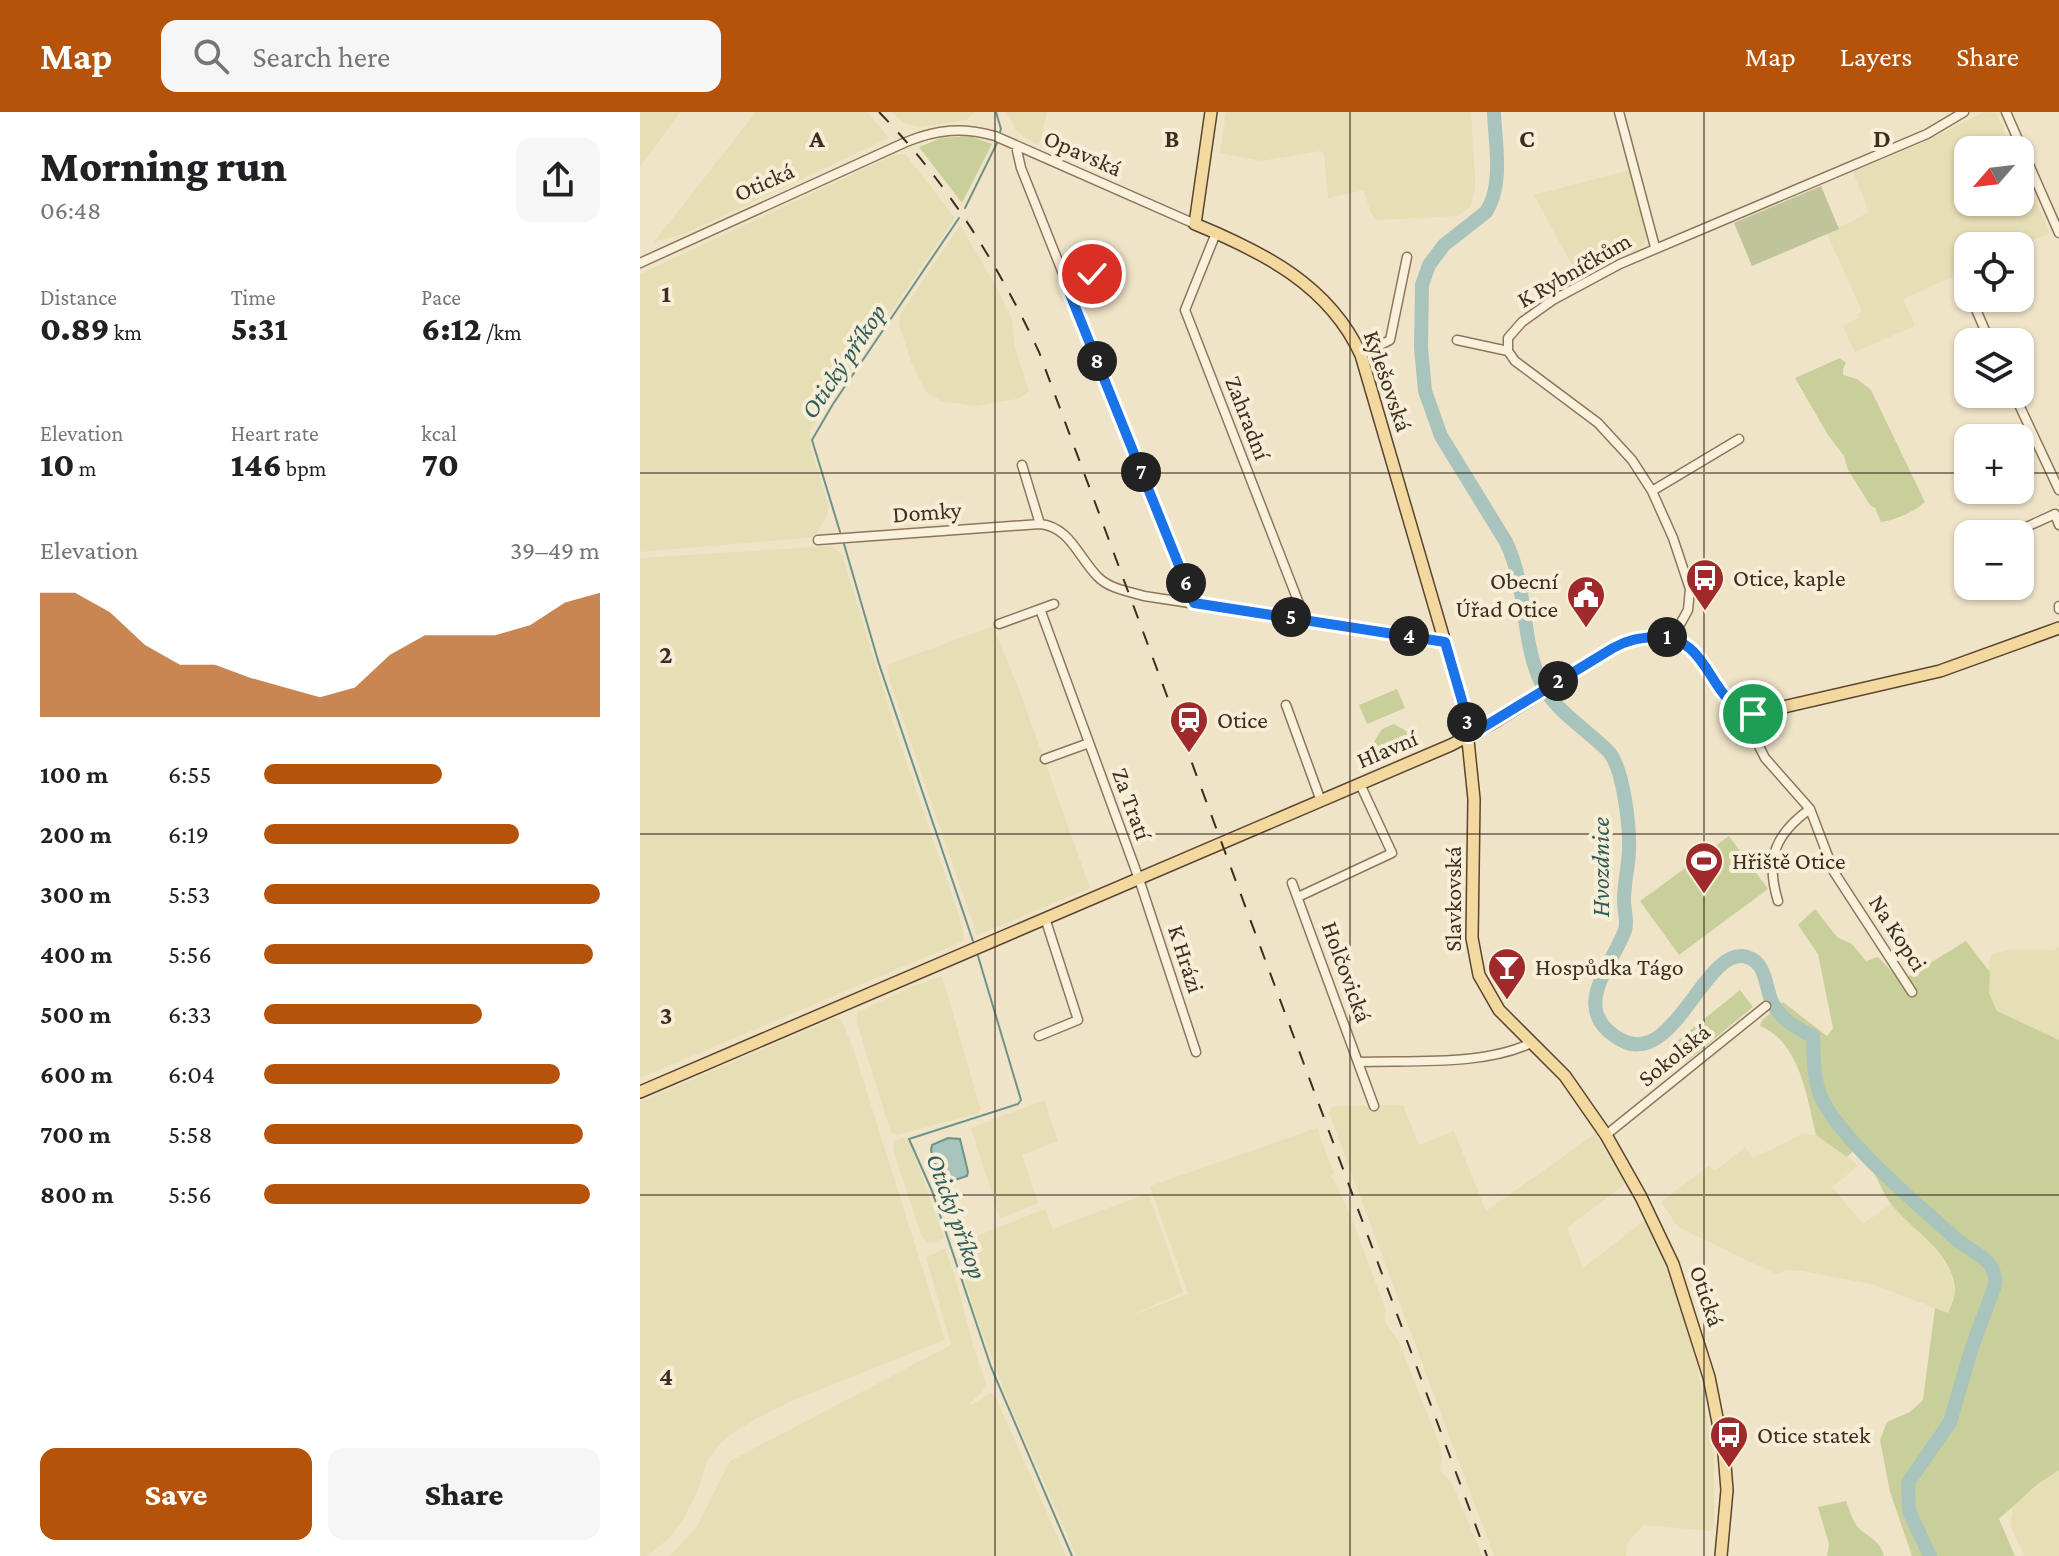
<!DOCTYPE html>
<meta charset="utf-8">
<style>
body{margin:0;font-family:"Crimson Pro",serif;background:#f6f6f6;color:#202124;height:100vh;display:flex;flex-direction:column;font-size:30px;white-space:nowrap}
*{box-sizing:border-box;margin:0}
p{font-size:26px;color:#757577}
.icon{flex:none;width:44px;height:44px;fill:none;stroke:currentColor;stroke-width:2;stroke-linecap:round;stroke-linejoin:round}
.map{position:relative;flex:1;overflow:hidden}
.panel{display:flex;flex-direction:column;background:#fff;width:640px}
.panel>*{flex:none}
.needle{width:52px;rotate:242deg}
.tools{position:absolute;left:1314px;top:24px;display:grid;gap:16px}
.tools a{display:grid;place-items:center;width:80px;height:80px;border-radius:16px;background:#fff;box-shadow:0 2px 6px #0004;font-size:40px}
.pin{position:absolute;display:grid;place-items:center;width:68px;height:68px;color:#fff;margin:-34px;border:4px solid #fff;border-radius:50%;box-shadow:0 2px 8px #0007}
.km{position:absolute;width:40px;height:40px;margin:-20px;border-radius:50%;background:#222;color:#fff;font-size:22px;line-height:40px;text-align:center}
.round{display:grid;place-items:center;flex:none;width:84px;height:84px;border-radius:16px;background:#f6f6f6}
.overview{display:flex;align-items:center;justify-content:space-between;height:136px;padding:0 40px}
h1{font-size:44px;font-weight:800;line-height:60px}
.metrics{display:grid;grid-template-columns:repeat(3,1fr);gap:12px;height:136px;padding:8px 40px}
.metrics div{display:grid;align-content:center}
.metrics b{font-size:34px;font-weight:800}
.metrics small{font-size:22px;font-weight:400}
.metrics p{font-size:22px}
.chart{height:224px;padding:16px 40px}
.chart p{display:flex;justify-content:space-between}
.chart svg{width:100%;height:144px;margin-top:8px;fill:#b45309;opacity:.7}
.button{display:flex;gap:16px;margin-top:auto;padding:16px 40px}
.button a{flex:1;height:92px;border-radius:16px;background:#b45309;color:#fff;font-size:32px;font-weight:800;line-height:92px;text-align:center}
.button a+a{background:#f6f6f6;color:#202124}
ul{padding:0 40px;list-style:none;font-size:26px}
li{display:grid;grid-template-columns:128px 96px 1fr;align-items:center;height:60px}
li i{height:20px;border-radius:10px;background:#b45309}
header{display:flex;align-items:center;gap:48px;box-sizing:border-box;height:112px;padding:0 40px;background:#b45309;color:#fff}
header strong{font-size:38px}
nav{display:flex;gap:44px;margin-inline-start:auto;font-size:28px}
.search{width:560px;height:72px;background:#f6f6f6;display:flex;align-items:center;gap:20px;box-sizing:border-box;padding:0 28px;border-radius:16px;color:#757577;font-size:30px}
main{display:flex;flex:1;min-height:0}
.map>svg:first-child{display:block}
</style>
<header>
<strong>Map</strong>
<div class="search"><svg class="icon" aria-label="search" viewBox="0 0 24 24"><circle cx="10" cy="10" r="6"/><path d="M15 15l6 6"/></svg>Search here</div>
<nav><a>Map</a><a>Layers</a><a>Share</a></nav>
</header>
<main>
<section class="panel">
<div class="overview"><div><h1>Morning run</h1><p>06:48</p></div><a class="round"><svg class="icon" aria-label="share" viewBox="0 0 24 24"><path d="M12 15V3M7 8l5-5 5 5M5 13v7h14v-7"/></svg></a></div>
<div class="metrics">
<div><p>Distance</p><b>0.89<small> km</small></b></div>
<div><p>Time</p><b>5:31</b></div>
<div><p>Pace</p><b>6:12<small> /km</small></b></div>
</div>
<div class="metrics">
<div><p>Elevation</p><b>10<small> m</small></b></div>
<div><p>Heart rate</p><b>146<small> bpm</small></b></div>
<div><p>kcal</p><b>70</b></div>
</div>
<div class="chart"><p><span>Elevation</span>39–49 m</p>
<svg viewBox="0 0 160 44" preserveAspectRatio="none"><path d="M0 44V6L10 6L20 12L30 22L40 28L50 28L60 32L70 35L80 38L90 35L100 25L110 19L120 19L130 19L140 16L150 9L160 6V44z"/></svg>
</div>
<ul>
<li><b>100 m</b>6:55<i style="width:53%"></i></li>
<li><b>200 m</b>6:19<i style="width:76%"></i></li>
<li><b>300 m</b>5:53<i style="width:100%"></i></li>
<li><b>400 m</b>5:56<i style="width:98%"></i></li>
<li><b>500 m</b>6:33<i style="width:65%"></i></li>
<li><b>600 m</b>6:04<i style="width:88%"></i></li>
<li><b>700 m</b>5:58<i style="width:95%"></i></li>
<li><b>800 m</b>5:56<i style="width:97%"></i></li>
</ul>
<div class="button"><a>Save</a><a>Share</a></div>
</section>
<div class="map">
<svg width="1419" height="1444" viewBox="0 0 1419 1444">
<rect width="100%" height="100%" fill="#f0e4c8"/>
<path fill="#e6deb5" d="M0,0H40L0,55Z
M116,0H227L249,26L46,121L13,131Z
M251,0H336L326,8L280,15L266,12Z
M366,0H407L400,31L395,32L376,18Z
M586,0H831L835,64V79L830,95L818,104L738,108L731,102L724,78L688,86L684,42L681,39L621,49L580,41Z
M1344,0L1356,1L1373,38H1328V90H1380V54L1410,121L1380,134H1328V158L1263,187L1275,214L1215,240L1203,214L1219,206L1217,202L1222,199L1187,122L1229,100L1213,60L1280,32Z
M256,42L266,43L315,106L170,319L171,338L188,392L187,403L182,413L174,425L167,426L0,440V162Z
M990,58L1006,123L1004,134L938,164L894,83Z
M320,113L356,174L372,208L375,236L389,279L377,287L335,294L301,289L286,280L272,252L259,212L260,203Z
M190,434L201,441L206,455L254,613L322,813L324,827L321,830L0,966V446Z
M353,514L380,580L450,776L337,823L249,567L247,553Z
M1419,835V928L1357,899L1349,881V849L1352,842L1368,838H1414Z
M302,864L341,998L336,1002L257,1023L251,1021L217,911V901L266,877Z
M195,906L201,907L213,936L305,1228L161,1285L117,1306L91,1322L77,1335L67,1350L57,1380L43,1408L29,1426L12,1440L7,1444H0V990Z
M404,988L418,1029L382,1043L398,1091L360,1107L331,1016Z
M763,993L779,1033L814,1019L846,1099L955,1022L986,1071L927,1116L943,1156L1005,1108L1016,1130L1041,1195L1058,1257L1074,1344V1407L1073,1417L1069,1419L1004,1413L987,1431L986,1444H854L689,1001L692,995L701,994Z
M677,1016L694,1062L690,1065L694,1068L711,1104L745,1196V1211L758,1228L797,1326L802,1345L800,1359L812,1371L842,1444H437L370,1294L337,1207L315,1135L317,1132L405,1097L413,1117L508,1081L543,1180L488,1205L548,1182L510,1074Z
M1162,1022L1176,1023L1198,1037L1218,1054L1192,1075L1223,1112L1251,1092L1278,1117L1301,1145L1311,1161L1315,1179L1308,1201L1235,1173L1163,1159L1147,1158L1136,1162L1038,1115L1021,1090L1069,1054L1075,1059L1105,1035L1113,1046Z
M268,1025L304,1126L295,1130L288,1131L281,1123L253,1037L256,1028Z
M305,1137L314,1161L334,1237L346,1271L343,1279L329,1292H333L351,1281L357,1288L426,1444H29L56,1416L90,1349L311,1233L286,1145Z
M1419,1358V1444H1384L1370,1412L1373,1393Z"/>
<path fill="#c9cf9b" d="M330,24L352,32L322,91L279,35L301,26Z
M1200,246L1206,251L1203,257V263L1217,267L1231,278L1285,390C1274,400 1255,408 1241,410L1235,396L1230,393L1208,358L1204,344L1188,323L1155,266Z
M757,577L765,596L727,612L719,593Z
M754,612L766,619L773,636L742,649L734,630L742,617Z
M1089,724L1128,777L1039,843L1000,789Z
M1175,797L1197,825L1212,832L1226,849L1238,845L1261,869L1326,829L1350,860L1349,881L1357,899L1419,928V1358L1398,1372L1359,1407L1375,1444H1272L1250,1380L1240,1328L1247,1310L1270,1300L1283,1288L1295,1196L1308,1201C1311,1194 1315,1185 1315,1177C1312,1140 1273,1119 1252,1093C1238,1076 1233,1051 1219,1033L1207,1045L1176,1023C1167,986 1160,930 1120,914L1122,908L1143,890L1187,924L1193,916L1178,842L1158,813Z
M1100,878L1113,895L1046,950L1032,933Z
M1206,1389C1209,1396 1212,1408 1217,1414C1227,1426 1240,1427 1244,1444H1187L1189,1432L1178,1395Z"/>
<path fill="#bfc49a" d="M1181,74L1199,117L1112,154L1094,111Z"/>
<path fill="#a9c4bc" stroke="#6f938a" stroke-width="2" d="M308,1026L320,1027L328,1060L327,1064L303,1072L299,1069L291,1038L292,1033Z"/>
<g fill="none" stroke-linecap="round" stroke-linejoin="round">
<path stroke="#6f938a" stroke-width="2" d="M356,0L361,17L359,23
M325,96L358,29
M201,423L172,328L193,292L319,106
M204,432L239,552L333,829
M338,844L381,988L378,992L269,1027L292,1079L351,1255L432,1444"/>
<path stroke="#a9c4bc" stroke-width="14" d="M854,0C855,31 864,73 846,100L804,133L789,153L782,173L781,236L785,279L801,324L866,430C887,473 881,523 899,566C912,598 946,616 969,640C984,658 990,716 989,740C988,756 984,772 984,788C984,798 988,809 985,818C971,856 928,898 981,928C1035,957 1065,832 1107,845C1127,851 1125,875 1132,890C1140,907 1157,917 1173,924C1174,945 1173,966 1181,985C1201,1029 1279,1093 1316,1127C1327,1136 1342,1142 1350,1153C1355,1160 1356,1168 1354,1176L1332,1235L1310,1310L1268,1371L1269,1399L1290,1444"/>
<g stroke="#8d765c" stroke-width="11">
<path id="minor" d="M979,0L1015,135
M1366,0L1419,121
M376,34L381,56L554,491
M576,121L545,198L665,507
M0,151L266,30C298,17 323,15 355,24L555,112
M426,172L452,162
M1331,186L1350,230
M817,228L868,239
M721,243L750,228L767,145
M1374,282L1419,378
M382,353L400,412
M1012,379L1099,327
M1371,422L1415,402L1419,413
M178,428L400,412C430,415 438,445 458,465C470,477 488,479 504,484L805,530
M1419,494V497
M400,497L499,767L556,940
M359,512L414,492
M1033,525L1048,498L1050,477L1033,426L1012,379L992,348L958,311L875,249L868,239V226L882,210L913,188L980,152L1287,22L1324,0
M646,593L681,689
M1100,597L1125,646L1170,697L1194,760L1272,880
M405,647L449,631
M652,771L734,994
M658,785L752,741L720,672
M1138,789C1125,747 1135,722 1170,697
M399,924L438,908L405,806
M719,950C772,948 843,954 891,931
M966,1023L1126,894"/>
</g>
<g stroke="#5b4430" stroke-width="14">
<path id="major" d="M571,0L555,112C623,140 689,173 721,243L825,599L834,687L832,826L839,863L859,898L925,964L966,1023L1001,1085L1033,1152L1069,1265L1084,1341L1087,1378L1081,1444
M0,980L811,633L851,612L973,536C987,528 999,526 1015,525C1072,522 1068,593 1113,602L1300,559L1419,516"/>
</g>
<use href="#minor" stroke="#faf1dc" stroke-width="8"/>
<use href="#major" stroke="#f3d9a0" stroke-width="11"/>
<path stroke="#3d2e20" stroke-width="2" stroke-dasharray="14 14" stroke-linecap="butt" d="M239,0C307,70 358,152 399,240L847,1444"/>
</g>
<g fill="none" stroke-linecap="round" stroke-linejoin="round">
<g stroke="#fff" stroke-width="16">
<path id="route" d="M452,162L426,172L554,491L805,530L825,599L829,624L973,536C987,528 999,526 1015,525C1071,522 1068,593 1113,602"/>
</g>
<use href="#route" stroke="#1a73e8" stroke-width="10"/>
</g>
<path fill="none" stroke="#3d2e20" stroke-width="2" stroke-opacity="0.55" d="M355,0V1444M710,0V1444M1064,0V1444M0,361H1328M1380,361H1419M0,722H1419M0,1083H1419"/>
<defs>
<g id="bus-pin" transform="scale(2)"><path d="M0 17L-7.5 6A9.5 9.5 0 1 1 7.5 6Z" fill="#9e2a2b" stroke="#f7eed8"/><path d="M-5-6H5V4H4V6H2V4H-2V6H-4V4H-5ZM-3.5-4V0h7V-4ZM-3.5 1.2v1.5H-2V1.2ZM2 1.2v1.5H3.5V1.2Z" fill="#fff"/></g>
<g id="civic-pin" transform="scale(2)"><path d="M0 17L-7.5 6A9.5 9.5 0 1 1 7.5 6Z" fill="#9e2a2b" stroke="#f7eed8"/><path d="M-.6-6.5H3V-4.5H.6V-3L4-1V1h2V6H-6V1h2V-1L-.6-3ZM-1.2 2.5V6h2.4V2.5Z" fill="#fff"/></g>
<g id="station-pin" transform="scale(2)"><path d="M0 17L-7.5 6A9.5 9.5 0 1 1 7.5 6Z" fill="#9e2a2b" stroke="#f7eed8"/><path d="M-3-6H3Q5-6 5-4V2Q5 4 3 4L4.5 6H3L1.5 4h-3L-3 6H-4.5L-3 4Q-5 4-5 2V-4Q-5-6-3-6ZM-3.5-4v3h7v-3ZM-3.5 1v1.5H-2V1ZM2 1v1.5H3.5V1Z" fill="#fff"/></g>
<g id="stadium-pin" transform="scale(2)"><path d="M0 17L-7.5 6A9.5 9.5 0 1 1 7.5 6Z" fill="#9e2a2b" stroke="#f7eed8"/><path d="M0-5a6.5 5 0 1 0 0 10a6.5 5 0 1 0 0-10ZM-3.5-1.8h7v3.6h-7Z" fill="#fff"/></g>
<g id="bar-pin" transform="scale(2)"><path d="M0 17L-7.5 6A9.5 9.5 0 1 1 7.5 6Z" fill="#9e2a2b" stroke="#f7eed8"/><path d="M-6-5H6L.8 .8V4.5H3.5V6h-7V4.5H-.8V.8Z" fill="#fff"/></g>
</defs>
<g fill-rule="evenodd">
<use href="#bus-pin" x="1065" y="466"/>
<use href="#civic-pin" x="946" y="483"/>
<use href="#station-pin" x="549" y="608"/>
<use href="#stadium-pin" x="1064" y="749"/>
<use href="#bar-pin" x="867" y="855"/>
<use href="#bus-pin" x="1089" y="1323"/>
</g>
<g text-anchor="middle" stroke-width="8" stroke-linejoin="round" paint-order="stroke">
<g font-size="24" fill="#3d2e20" stroke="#f7eed8">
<text transform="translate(443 41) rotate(24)" y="8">Opavská</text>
<text transform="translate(124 70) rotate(-24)" y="8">Otická</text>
<text transform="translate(934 158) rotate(-30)" y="8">K Rybníčkům</text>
<text transform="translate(748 269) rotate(71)" y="8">Kylešovská</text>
<text transform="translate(608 306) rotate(69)" y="8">Zahradní</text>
<text transform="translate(287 400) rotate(-4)" y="8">Domky</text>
<text transform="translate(747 637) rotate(-23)" y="8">Hlavní</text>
<text transform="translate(492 692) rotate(70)" y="8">Za Tratí</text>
<text transform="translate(813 787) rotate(-90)" y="8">Slavkovská</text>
<text transform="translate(1258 821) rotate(57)" y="8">Na Kopci</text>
<text transform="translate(546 847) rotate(72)" y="8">K Hrázi</text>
<text transform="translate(707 860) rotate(70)" y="8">Holčovická</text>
<text transform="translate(1034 943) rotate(-39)" y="8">Sokolská</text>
<text transform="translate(1067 1184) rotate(71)" y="8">Otická</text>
</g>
<g font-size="24" fill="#3d2e20" stroke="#f7eed8" text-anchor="start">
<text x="1093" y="474">Otice, kaple</text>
<text x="918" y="477" text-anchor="end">Obecní<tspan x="918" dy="28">Úřad Otice</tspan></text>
<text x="577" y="616">Otice</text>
<text x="1092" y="757">Hřiště Otice</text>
<text x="895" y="863">Hospůdka Tágo</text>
<text x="1117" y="1331">Otice statek</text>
</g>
<g font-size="26" font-style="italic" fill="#2f5d5a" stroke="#f7eed8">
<text transform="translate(203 249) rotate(-56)" y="9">Otický příkop</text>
<text transform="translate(960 755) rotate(-90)" y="9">Hvozdnice</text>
<text transform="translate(317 1104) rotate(70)" y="9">Otický příkop</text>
</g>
</g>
<g font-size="26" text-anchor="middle" font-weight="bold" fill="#3d2e20" stroke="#f7eed8" stroke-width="8" stroke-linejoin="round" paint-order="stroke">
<text x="177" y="35">A</text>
<text x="532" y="35">B</text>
<text x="887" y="35">C</text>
<text x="1242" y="35">D</text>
<text x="26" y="190">1</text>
<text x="26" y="551">2</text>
<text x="26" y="912">3</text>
<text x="26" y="1273">4</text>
</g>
</svg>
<div class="tools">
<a><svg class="needle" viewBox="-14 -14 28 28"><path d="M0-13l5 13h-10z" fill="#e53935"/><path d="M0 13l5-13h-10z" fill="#757577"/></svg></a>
<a><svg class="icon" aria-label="locate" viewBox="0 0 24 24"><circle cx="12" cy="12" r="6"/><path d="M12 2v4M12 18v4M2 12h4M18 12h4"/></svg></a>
<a><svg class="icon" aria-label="layers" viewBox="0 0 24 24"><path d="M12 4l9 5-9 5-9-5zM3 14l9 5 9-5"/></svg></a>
<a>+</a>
<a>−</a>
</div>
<div class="pin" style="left:1113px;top:602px;background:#1e9e55"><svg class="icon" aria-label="arrive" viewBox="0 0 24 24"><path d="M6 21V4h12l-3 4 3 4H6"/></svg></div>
<div class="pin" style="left:452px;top:162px;background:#d93025"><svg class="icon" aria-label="check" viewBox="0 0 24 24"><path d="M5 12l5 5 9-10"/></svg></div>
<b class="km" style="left:1027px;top:525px">1</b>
<b class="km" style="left:918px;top:569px">2</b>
<b class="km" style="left:827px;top:610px">3</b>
<b class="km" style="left:769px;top:524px">4</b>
<b class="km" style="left:651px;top:505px">5</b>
<b class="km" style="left:546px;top:471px">6</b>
<b class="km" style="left:501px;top:360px">7</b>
<b class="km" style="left:457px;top:249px">8</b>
</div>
</main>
